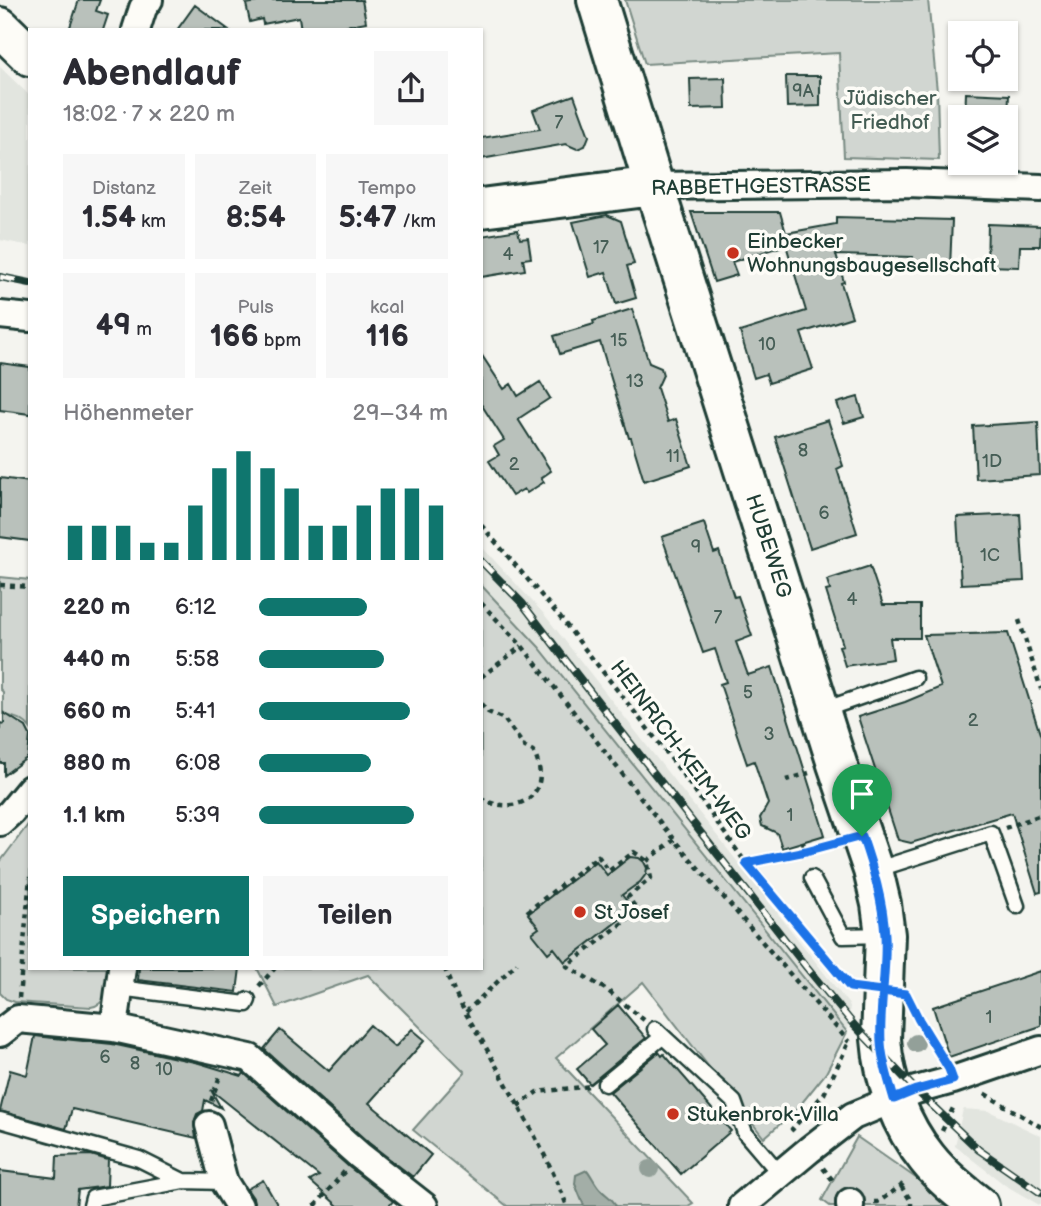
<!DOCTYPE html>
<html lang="de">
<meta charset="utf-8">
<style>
body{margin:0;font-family:"Balsamiq Sans",sans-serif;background:#f7f7f7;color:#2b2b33;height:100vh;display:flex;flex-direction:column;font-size:26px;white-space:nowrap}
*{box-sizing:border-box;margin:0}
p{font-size:23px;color:#7c7c81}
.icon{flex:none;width:38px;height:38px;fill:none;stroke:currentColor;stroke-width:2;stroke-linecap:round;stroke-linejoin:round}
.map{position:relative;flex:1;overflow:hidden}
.sheet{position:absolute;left:28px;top:28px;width:455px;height:942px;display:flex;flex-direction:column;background:#fff;border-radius:0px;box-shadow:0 2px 5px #0004}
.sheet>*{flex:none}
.tools{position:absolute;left:948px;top:21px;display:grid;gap:14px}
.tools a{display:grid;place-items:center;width:70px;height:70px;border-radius:0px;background:#fff;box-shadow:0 2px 5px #0004;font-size:35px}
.pin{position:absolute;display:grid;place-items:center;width:60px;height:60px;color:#fff;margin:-72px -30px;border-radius:50% 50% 50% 0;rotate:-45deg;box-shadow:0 0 7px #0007}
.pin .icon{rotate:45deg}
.round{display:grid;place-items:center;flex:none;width:74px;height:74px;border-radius:0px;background:#f7f7f7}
.summary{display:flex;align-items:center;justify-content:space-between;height:119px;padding:0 35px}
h1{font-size:38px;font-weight:700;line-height:52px}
.metrics{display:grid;grid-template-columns:repeat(3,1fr);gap:10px;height:119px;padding:7px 35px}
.metrics div{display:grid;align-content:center;border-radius:0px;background:#f7f7f7;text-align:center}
.metrics b{font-size:30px;font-weight:700}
.metrics small{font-size:19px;font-weight:400}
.metrics p{font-size:19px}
.chart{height:196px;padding:14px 35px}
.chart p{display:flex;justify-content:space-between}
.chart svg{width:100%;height:126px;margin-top:7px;stroke:#0f766e;stroke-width:6}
.cta{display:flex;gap:14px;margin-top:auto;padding:14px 35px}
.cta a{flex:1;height:80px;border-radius:0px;background:#0f766e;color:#fff;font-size:28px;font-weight:700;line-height:80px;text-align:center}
.cta a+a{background:#f7f7f7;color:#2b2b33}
ul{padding:0 35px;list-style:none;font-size:23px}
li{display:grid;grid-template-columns:112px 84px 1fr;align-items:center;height:52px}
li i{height:18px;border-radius:9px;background:#0f766e}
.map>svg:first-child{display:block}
</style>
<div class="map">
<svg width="1041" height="1206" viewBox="0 0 1041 1206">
<rect width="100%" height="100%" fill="#f4f4ef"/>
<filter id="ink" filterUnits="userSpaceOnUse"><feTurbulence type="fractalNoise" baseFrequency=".0143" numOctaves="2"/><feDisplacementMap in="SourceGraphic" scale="14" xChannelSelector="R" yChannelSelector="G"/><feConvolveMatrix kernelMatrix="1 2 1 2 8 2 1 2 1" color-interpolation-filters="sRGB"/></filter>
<g filter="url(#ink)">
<path fill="#e2e5df" d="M0,67L30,96V246L0,240Z
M481,546L544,614L850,1006L847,1032L539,647L481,585Z
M963,1109L989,1111L1041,1136V1206L1005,1185L955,1146Z"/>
<path fill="#d1d6d1" stroke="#788a82" stroke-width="2" d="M625,0H928L937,91L939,160L844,157L839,53L645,64Z
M0,577L30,580V728C24,719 13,717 3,714V692L0,689Z
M481,585L539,647L847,1032L826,1073L797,1109L764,1138L643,982L556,1058L693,1203L688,1206H507L413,1130L465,1072L368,975L277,1007L257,968H481Z
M30,822V968H114C110,982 109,1004 91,1007L15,1002L6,999L0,993V862Z
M857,1137L956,1206H830L822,1200Z"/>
<path fill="#a3aea7" stroke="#6e8179" stroke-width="2" d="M587,1170C592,1176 595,1184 600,1189C606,1196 613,1198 616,1206H584L575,1184L576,1175Z"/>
<path fill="#b9c1bb" stroke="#1f3d34" stroke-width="2" d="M79,0H100L96,11L108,15L103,30H69Z
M258,0H362L366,22L324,30H301L299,17L263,24L262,19L250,22L246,4L258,2Z
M195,5L229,30H177Z
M786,76H820V106L787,107Z
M725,78L726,108L691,109L690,79Z
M966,93L1009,95L1008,117H965Z
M574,95L589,136L585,146L577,149L566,144L481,159V138L540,129L533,110Z
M691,212H780L786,233L836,224V217L952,220L950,268L912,267L913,257L836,255L844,282L841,283L852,317L801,333L813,369L769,383L766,374L754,378L740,332L806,311L786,245L732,262L737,275L714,282Z
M607,215L621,221L634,264L627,266L636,298L616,304L606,272L590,277L573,222Z
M988,224L1041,226L1040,246H1020L1019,267L987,266Z
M518,230L520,239L528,238L531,258L523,259L525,270L481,277V236Z
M632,309L649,363L661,368L663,375L657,388L668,422L676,419L691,466L644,481L631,438H629L600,342L560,354L554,336L594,324L593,321Z
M481,354L504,389L511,384L518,396L540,382L550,398L518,419L551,471L541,478L544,482L527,493L524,489L512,496L489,461L499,455L494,446L504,440L481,404Z
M0,363L30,367V414L0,410Z
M858,397L864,417L844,423L837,403Z
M828,420L843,466L837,469L857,533L810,548L775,437Z
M1038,422L1040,475L976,479L973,426Z
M0,478L30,482V541L0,537Z
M1020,514L1024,581L961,584L957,517Z
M704,523L714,553L719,551L734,597L738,596L752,636L736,642L748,675L772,667L825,835L782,848L777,833L762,826L760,818L768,804L754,761L747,764L720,684L726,682L715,649L703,653L662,537Z
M870,566L883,605H920V638H890L893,659L845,666L839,646L843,645L826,591L830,590L827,580Z
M1008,633L1041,737V892L1037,893L1012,813L911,843L898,840L858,717L905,702L941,687L924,635Z
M4,713L26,727L30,735L28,757L4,775V763H0V723L4,724Z
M630,857L639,858L644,862L647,868L646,874L640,882L622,895L633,909L565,962L554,948L548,953L532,933L539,928L528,914L596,861L607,875Z
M139,968H240L237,992L138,980Z
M1041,971V1026L949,1057L933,1007Z
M618,1005L646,1038L590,1084L577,1069L605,1045L591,1029Z
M370,1025L395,1047L412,1029L425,1040L369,1103L431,1155L413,1177L369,1143L264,1049L280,1030L329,1071Z
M35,1036L112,1044L199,1063L242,1076L244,1073L349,1167L393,1201L389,1206H338L310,1181L319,1176L211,1090L221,1108L205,1100L203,1111L197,1114L194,1122L196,1138L72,1109L66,1129L0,1111L10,1070L27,1075Z
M659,1052L662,1056L664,1054L731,1131L681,1174L610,1092Z
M91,1155L108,1160L107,1186L78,1190L76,1206H0V1171L56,1178L57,1156Z
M263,1180L278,1206H255L253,1198L247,1189Z"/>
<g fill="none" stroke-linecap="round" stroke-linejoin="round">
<g stroke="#1f3d34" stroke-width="19">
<path id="lane" d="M823,710L915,678
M875,870L991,833L1017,906
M812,878L843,936L884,935
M119,988L246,1004L248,1000
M655,1029L734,1102L745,1133L780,1174
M605,1084L662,1037
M0,1120L139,1159L183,1181L224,1182
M91,1206L93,1198L183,1181"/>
</g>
<g stroke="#1f3d34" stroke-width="32">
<path id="street" d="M136,30L143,8L149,0
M654,186L907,183L1041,188
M0,315L30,318
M0,822L11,812L30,789
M114,1028L250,1058L359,1155L424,1206
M0,1033L18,1019L114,1028L122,968
M209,1125L224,1182L239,1206
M850,1202V1206
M742,1206L809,1150L853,1116L916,1090L953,1080L1041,1050"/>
</g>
<g stroke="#1f3d34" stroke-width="44">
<path id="secondary" d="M597,0L654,186L837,764L873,870L881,904L885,935L881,1039C884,1081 901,1126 927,1158C942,1177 960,1191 979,1206
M0,27L30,56
M481,208L654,186"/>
</g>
<path stroke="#1f3d34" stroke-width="4.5" stroke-dasharray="5 5" stroke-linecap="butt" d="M481,525L559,616L673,761L746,863L850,987H855
M0,585L30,587
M481,603L522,646L674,840L849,1042
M1019,620L1041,689
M481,677L522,646
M481,704L488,712L504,719L525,747L533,751C555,792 520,818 481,799
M786,780L809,773
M1005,828L1041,815
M803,842L808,861
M647,861L674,840
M747,863L806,851L834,844
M527,912L598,856L609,871L634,852L647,861L651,878L628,897L638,911L567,966L607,990L644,1020
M445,968C451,991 471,1022 484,1044C513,1097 545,1149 567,1206
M259,986L275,968
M19,998L30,877
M914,1008L943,1058
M466,1012L517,963
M985,1094L1041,1127
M211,1101L221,1073
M518,1106L537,1092L591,1086
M794,1131L792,1129L824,1094L850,1040
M942,1131L955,1104
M823,1168L835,1183
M901,1186L911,1201V1206
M874,1202H878L901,1186L906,1180
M315,1206L345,1171"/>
<use href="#lane" stroke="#fdfcf7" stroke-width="14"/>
<use href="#street" stroke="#fdfcf7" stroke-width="26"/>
<use href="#secondary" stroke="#fdfcf7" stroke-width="38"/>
<g stroke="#1f3d34" stroke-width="8">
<path id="rail" d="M0,277L30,283
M481,561L522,603L577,675L807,968L854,1025L916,1090L979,1150L1041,1193"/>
</g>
<use href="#rail" stroke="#fdfcf7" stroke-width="5" stroke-dasharray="16" stroke-linecap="butt"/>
</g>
<g fill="#93a099">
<circle cx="916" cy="1043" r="9"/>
<circle cx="650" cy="1169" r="9"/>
</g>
</g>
<g fill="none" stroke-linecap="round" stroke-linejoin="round" filter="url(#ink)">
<g stroke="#fff" stroke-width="14">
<path id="route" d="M862,836C873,868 883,901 885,935C887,970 879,1008 881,1042C882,1062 889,1081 894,1099L916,1090L953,1080L949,1069L919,1020L906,994L850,987L746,863L806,851L862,836"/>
</g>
<use href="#route" stroke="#1a73e8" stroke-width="9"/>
</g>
<g fill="#c8321e" stroke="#fdfcf7" stroke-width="2.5">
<circle cx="733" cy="253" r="7"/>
<circle cx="580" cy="912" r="7"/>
<circle cx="673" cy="1114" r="7"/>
</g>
<g text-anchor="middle" stroke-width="7" stroke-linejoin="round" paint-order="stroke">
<g font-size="18" fill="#465e56">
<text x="803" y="97">9A</text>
<text x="559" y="128">7</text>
<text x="601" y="253">17</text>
<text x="508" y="260">4</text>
<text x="619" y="346">15</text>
<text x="767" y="350">10</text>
<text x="635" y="387">13</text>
<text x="803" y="456">8</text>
<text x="673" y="462">11</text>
<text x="992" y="467">1D</text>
<text x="514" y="470">2</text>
<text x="824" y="519">6</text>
<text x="696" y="553">9</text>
<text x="990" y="561">1C</text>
<text x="852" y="605">4</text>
<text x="718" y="623">7</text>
<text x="748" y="698">5</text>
<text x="973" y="726">2</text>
<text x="769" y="740">3</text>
<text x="790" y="821">1</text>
<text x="989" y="1023">1</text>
<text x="105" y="1063">6</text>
<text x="135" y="1069">8</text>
<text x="164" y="1075">10</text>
</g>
<g font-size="21" fill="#435c53" stroke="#fdfcf7">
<text x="890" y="105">Jüdischer<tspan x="890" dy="24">Friedhof</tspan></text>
</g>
<g font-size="21" fill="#1f3d34" stroke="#fdfcf7">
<text transform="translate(761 186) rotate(-1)" y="7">RABBETHGESTRASSE</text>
<text transform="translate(769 546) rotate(72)" y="7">HUBEWEG</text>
<text transform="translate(681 750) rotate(53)" y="7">HEINRICH-KEIM-WEG</text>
</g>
<g font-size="21" fill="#1f3d34" stroke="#fdfcf7" text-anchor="start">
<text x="747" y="248">Einbecker<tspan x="747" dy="24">Wohnungsbaugesellschaft</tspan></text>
<text x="594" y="919">St Josef</text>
<text x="687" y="1121">Stukenbrok-Villa</text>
</g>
</g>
</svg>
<div class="tools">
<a><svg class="icon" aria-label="locate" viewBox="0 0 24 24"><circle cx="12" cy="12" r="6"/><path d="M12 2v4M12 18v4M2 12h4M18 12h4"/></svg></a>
<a><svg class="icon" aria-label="layers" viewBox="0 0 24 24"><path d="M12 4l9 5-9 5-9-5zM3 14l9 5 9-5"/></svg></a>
</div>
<div class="pin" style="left:862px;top:836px;background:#1e9e55"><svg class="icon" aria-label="arrive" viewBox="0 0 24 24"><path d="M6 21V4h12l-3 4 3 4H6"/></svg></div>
<section class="sheet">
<div class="summary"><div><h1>Abendlauf</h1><p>18:02 · 7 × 220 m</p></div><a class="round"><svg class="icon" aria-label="share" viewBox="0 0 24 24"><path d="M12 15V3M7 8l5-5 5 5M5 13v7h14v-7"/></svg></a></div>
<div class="metrics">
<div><p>Distanz</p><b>1.54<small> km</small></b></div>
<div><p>Zeit</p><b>8:54</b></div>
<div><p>Tempo</p><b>5:47<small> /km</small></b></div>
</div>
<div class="metrics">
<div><b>49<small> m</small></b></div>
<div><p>Puls</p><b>166<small> bpm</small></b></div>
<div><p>kcal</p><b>116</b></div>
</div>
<div class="chart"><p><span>Höhenmeter</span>29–34 m</p>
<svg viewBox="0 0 160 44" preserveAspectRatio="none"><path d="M5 44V32M15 44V32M25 44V32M35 44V38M45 44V38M55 44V25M65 44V12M75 44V6M85 44V12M95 44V19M105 44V32M115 44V32M125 44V25M135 44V19M145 44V19M155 44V25"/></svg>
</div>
<ul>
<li><b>220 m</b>6:12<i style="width:57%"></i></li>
<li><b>440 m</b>5:58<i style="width:66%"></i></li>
<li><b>660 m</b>5:41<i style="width:80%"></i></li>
<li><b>880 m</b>6:08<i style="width:59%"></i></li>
<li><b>1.1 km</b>5:39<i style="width:82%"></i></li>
</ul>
<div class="cta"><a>Speichern</a><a>Teilen</a></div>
</section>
</div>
